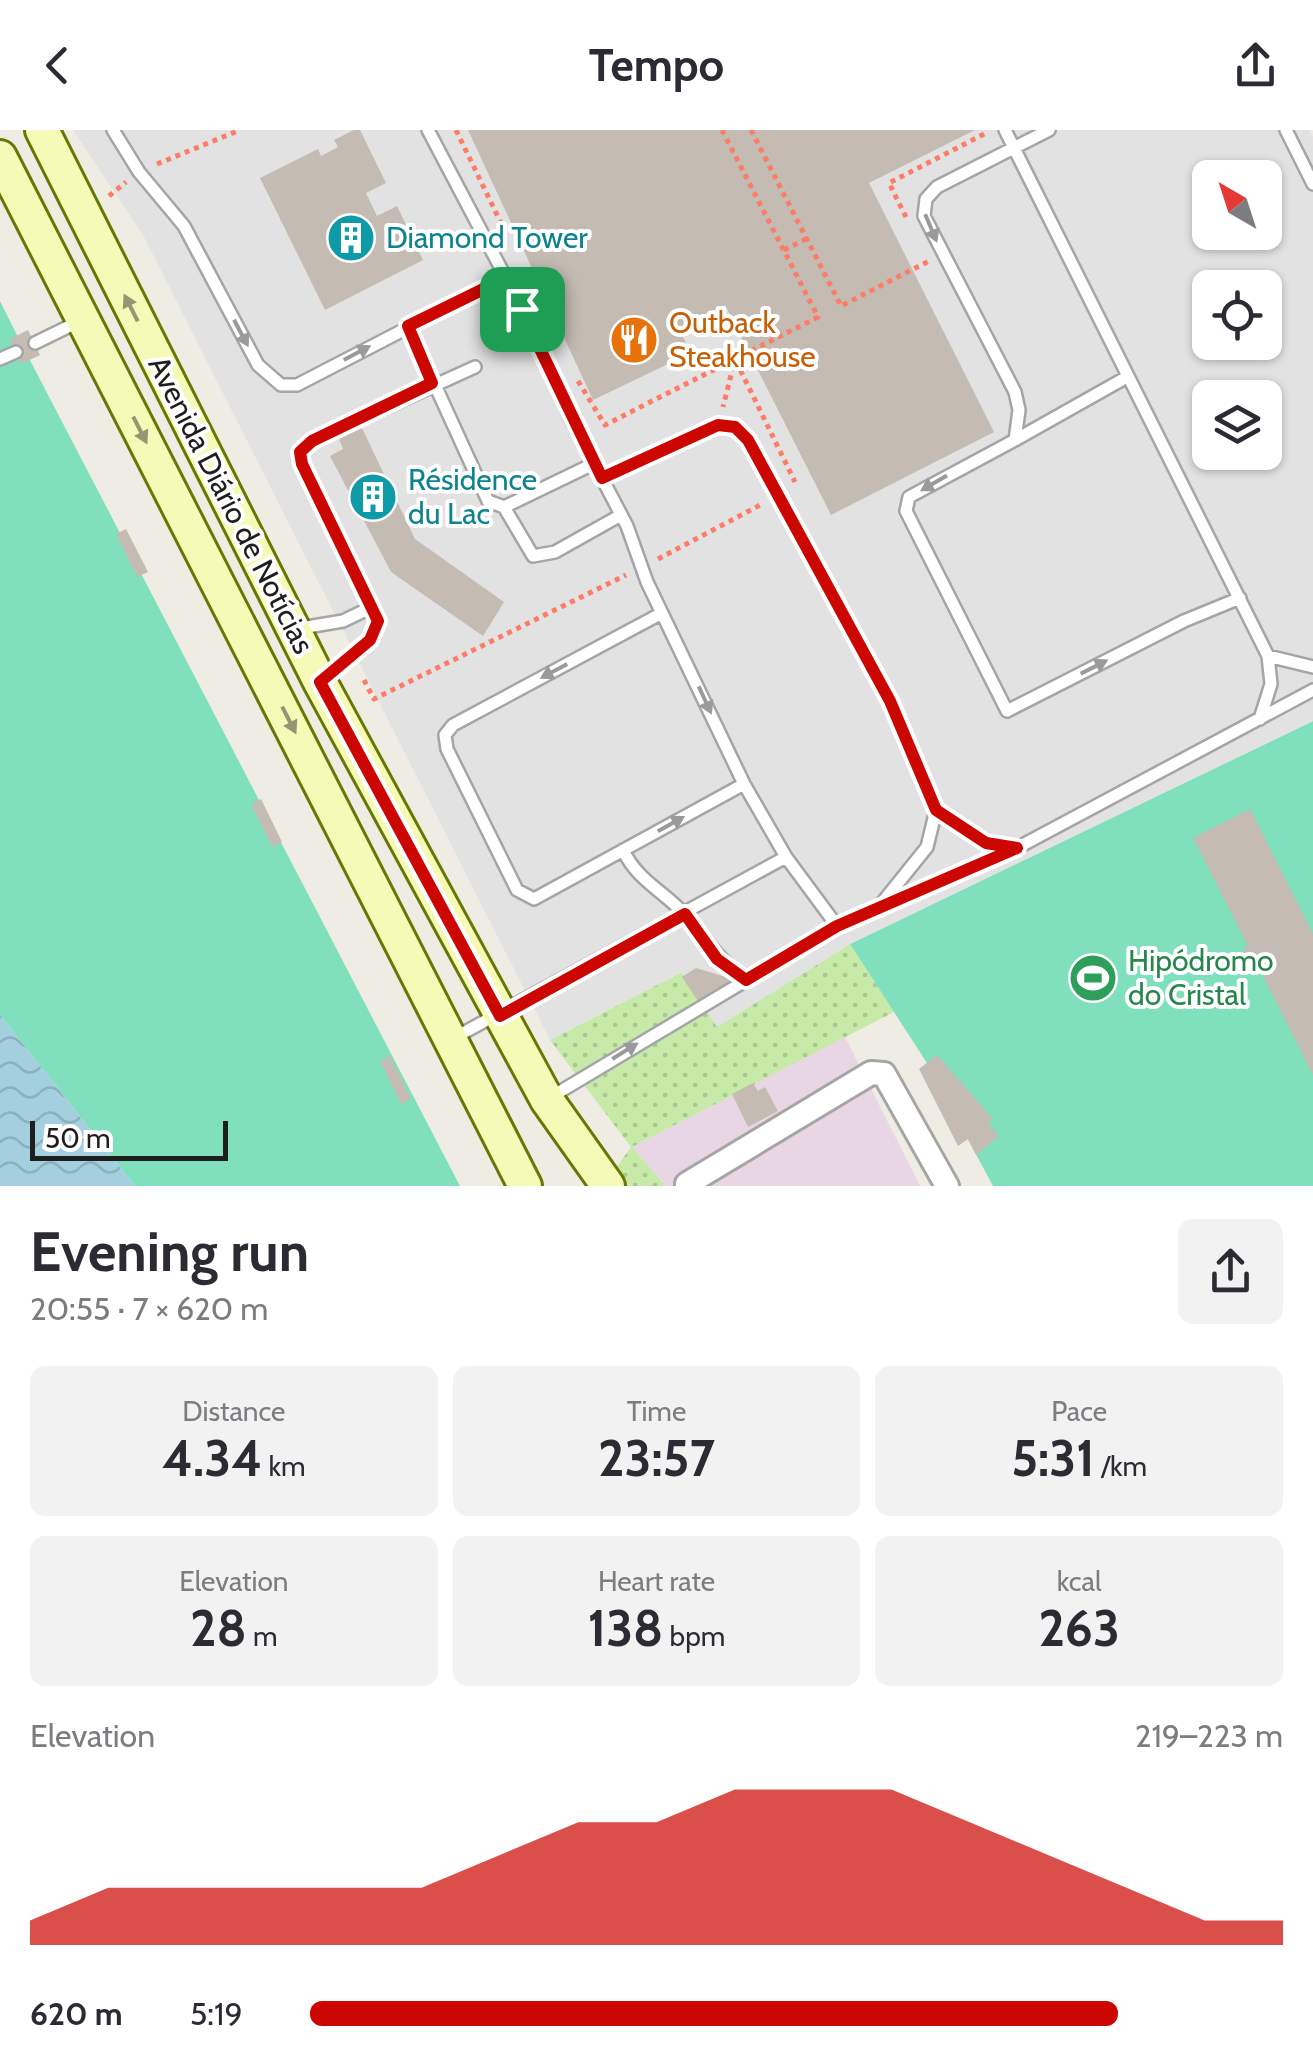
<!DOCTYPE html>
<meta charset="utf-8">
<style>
body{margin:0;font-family:Cabin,sans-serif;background:#f2f2f3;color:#2b2b33;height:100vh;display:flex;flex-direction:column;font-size:38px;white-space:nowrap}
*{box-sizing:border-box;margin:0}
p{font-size:32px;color:#7c7c81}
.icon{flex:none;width:55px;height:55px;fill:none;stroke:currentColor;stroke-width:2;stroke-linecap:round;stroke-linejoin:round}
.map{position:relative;height:1056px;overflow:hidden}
.drawer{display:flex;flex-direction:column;background:#fff;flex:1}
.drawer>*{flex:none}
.needle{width:65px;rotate:321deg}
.tools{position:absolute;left:1192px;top:30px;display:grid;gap:20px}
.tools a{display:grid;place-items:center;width:90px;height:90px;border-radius:15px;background:#fff;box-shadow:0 2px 8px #0004;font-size:50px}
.scale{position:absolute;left:30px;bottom:25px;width:198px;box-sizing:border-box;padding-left:10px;border:5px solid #1e1e1e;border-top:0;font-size:28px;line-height:35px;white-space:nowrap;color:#1e1e1e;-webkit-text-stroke:8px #fff;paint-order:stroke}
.pin{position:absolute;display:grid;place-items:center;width:85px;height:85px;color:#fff;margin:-42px;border-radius:20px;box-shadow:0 5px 15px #0006}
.round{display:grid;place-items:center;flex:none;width:105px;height:105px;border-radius:15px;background:#f2f2f3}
.summary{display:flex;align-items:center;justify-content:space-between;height:170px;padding:0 30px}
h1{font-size:55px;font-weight:700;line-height:75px}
.figures{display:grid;grid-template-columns:repeat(3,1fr);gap:15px;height:170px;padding:10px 30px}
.figures div{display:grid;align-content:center;border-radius:15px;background:#f2f2f3;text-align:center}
.figures b{font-size:50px;font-weight:700}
.figures small{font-size:28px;font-weight:400}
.figures p{font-size:28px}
.chart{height:280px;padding:20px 30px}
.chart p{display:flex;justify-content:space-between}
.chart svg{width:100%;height:180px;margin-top:10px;fill:#cc0600;opacity:.7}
ul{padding:0 30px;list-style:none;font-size:32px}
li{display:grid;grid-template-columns:160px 120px 1fr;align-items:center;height:75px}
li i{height:25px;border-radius:12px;background:#cc0600}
header{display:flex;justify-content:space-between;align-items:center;height:130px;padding:0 30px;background:#fff;font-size:45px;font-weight:700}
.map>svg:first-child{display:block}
</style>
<header><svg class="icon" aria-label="back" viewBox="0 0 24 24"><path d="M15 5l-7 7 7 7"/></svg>Tempo<svg class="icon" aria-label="share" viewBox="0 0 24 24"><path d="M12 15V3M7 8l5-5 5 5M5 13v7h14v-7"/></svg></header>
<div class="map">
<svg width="1313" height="1056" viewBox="0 0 1313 1056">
<defs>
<pattern id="grass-dots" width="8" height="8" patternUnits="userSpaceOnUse" patternTransform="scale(2.5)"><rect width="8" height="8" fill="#c7eaa9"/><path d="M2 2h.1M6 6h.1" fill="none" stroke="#aac891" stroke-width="1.8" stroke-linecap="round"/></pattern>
<pattern id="water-waves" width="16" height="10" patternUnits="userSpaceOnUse" patternTransform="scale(2.5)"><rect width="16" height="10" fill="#a3cfde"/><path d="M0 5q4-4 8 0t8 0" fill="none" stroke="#8cb1be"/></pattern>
</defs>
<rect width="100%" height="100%" fill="#efece4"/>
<path fill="#e8d6e4" d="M845,907L920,1056H666L632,1017Z"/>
<path fill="url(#grass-dots)" d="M850,814L894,882L632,1017L666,1056H620L611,1045L631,1017L550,910L682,842L718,896Z"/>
<path fill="#80e0be" d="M0,171L20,211L460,1056H135L0,885Z
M1313,591V1056H993L927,933L850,814Z"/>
<path fill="#e2e2e2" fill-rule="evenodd" d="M73,0H468L593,269L680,201L725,175L831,385L993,302L869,53L971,0H1309L1313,7V591L850,814L717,897L681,842L550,910L143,105ZM1210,48H1265V102H1210ZM1210,158H1265V212H1210ZM1210,268H1265V322H1210Z"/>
<path fill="url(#water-waves)" d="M0,885L135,1056H0Z"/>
<path fill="#c4bbb3" d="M354,0H360L386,53L366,63L377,86L397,76L423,130L325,180L260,48L318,19L321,26L338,17L334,10Z
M468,0H975L869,53L994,302L831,385L725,175L680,201L691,223L593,270Z
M28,200L40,225L21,234L10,209Z
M361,296L415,409L504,472L483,506L391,442L330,326L343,319L338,306Z
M126,399L148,442L137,447L116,404Z
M261,669L282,712L272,717L251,674Z
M1250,679L1313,804V945L1262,844L1248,841L1240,827L1247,814L1193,708Z
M696,838L742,852L700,874L682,847Z
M937,925L993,989L988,993L999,1006L976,1025L968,1009L958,1016L919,939Z
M390,926L411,969L401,974L380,931Z
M753,953L758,961L765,957L778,981L748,997L732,964Z"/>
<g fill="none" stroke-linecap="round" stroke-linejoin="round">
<g stroke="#a5a5a5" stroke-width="16">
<path id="service" d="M113,0L139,42L184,96L258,235L281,255H297L506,147
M428,0L536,205L571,289L627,396L647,452L744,654L786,727L837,796
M1005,0L1268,526L1271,554L1260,589
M1049,0L937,57L926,69L924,86L1015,262L1019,280L1015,310L909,367L906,381L1007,581L1184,491L1240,468
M1286,0L1313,54
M408,196L488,371L504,377L533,426L555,422L621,385
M35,213L80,191
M0,229L16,222
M1015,310L1127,247
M602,348L718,295L735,297L748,310L891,571L936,680L985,713L1017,718
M504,377L593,334
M662,483L453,595L445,605L447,619L517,760L534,769L744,654
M295,499L343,491L372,477
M1268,526L1313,537
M322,550L370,510L379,491L301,335L300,322L312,311L475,237
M623,720C638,752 666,762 687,787C707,811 720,831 746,850
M882,773L927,717L936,680
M452,909L786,727
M551,967L837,796L1017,718L1313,560"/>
</g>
<g stroke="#a5a5a5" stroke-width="28">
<path id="minor" d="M687,1054L871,943L884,944L947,1056"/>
</g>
<g stroke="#677703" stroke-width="38">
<path id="secondary" d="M42,0L320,552L547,970L608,1056
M0,27L525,1056"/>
</g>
<path stroke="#fc7c68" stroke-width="5" stroke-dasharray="5 5" stroke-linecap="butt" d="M456,0L501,93
M722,0L818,187L735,229L723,277
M751,0L841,176L929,131
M157,34L240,0
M109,66L126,52
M906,87L889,53L988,2
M784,120L806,109
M578,251L605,295L735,229L795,352
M658,429L764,373
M364,550L374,569L626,445"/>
<use href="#service" stroke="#fff" stroke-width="11"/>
<use href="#minor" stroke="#fff" stroke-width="22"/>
<use href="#secondary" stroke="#f5fab7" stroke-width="32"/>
</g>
<defs><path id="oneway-solid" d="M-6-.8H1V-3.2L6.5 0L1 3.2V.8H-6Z" transform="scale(2.5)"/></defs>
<g fill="#9a9a9a">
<use href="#oneway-solid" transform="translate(931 98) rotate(67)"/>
<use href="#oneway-solid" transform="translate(241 203) rotate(62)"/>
<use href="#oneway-solid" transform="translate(357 223) rotate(-28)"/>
<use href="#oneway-solid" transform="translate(934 353) rotate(150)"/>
<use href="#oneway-solid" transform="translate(1094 537) rotate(-27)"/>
<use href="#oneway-solid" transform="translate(554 541) rotate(152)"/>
<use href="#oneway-solid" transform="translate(705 570) rotate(65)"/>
<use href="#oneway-solid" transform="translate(671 694) rotate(-29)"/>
<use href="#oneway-solid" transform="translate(625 921) rotate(-32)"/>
</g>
<g fill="#949772">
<use href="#oneway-solid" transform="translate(131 178) rotate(-117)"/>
<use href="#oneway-solid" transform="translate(140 300) rotate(63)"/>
<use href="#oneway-solid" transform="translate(289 590) rotate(63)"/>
</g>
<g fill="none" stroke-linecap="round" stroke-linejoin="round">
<g stroke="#fff" stroke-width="20">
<path id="route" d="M506,148L602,348L718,295L735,297L748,310L890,571L936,680L986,713L1017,718L837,796L746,850L717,829L685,784L500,886L320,552L370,510L378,491L302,334L300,322L312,311L432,253L408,196Z"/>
</g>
<use href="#route" stroke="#cc0600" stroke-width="12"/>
</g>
<defs>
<g id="building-disc" transform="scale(2.5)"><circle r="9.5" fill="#0f9aa8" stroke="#fff"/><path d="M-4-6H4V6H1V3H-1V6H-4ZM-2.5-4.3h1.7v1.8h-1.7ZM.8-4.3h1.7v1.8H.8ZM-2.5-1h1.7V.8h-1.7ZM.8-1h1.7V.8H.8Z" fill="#fff"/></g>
<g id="restaurant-disc" transform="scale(2.5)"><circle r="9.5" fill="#e8710a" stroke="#fff"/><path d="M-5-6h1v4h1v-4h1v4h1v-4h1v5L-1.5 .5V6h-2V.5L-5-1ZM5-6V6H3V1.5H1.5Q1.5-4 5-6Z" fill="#fff"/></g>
<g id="stadium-disc" transform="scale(2.5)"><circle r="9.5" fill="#2e9e5b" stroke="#fff"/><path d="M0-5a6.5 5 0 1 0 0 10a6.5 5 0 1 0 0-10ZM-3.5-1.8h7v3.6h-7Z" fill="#fff"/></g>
</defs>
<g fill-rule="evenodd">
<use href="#building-disc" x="351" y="108"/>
<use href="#restaurant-disc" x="634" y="210"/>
<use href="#building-disc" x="373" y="367"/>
<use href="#stadium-disc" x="1093" y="848"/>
</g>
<g text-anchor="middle" stroke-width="8" stroke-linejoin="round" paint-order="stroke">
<g font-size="30" fill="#0d838f" stroke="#fff" text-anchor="start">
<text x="386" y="118">Diamond Tower</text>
<text x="408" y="360">Résidence<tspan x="408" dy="34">du Lac</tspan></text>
</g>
<g font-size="30" fill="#c56008" stroke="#fff" text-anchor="start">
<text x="669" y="203">Outback<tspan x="669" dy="34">Steakhouse</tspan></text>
</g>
<g font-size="30" fill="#1e1e1e" stroke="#fff">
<text transform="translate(231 375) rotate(63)" y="10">Avenida Diário de Notícias</text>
</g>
<g font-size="30" fill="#27864d" stroke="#fff" text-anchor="start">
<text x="1128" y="841">Hipódromo<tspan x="1128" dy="34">do Cristal</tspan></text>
</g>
</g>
</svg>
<div class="tools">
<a><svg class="needle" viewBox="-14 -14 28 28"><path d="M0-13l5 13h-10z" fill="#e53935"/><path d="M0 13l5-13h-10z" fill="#7c7c81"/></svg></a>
<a><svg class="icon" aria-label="locate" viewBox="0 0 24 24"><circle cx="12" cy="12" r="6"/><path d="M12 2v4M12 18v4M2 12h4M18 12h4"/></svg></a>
<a><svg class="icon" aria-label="layers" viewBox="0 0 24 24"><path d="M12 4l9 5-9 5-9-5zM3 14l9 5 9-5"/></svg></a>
</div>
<div class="scale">50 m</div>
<div class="pin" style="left:522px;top:179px;background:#1e9e55"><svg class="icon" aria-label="arrive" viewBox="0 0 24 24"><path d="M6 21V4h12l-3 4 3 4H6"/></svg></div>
</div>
<section class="drawer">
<div class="summary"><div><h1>Evening run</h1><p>20:55 · 7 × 620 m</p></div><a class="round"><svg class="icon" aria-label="share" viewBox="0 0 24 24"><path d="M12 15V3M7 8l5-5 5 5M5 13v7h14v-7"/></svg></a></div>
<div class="figures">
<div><p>Distance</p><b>4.34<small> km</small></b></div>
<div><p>Time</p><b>23:57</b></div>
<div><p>Pace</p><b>5:31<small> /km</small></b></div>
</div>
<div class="figures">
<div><p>Elevation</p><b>28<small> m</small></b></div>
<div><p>Heart rate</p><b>138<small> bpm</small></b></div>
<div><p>kcal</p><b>263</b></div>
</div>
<div class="chart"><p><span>Elevation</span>219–223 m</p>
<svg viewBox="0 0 160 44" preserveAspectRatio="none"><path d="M0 44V38L10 30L20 30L30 30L40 30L50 30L60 22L70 14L80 14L90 6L100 6L110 6L120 14L130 22L140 30L150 38L160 38V44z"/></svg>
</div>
<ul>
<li><b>620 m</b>5:19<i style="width:83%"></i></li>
</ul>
</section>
